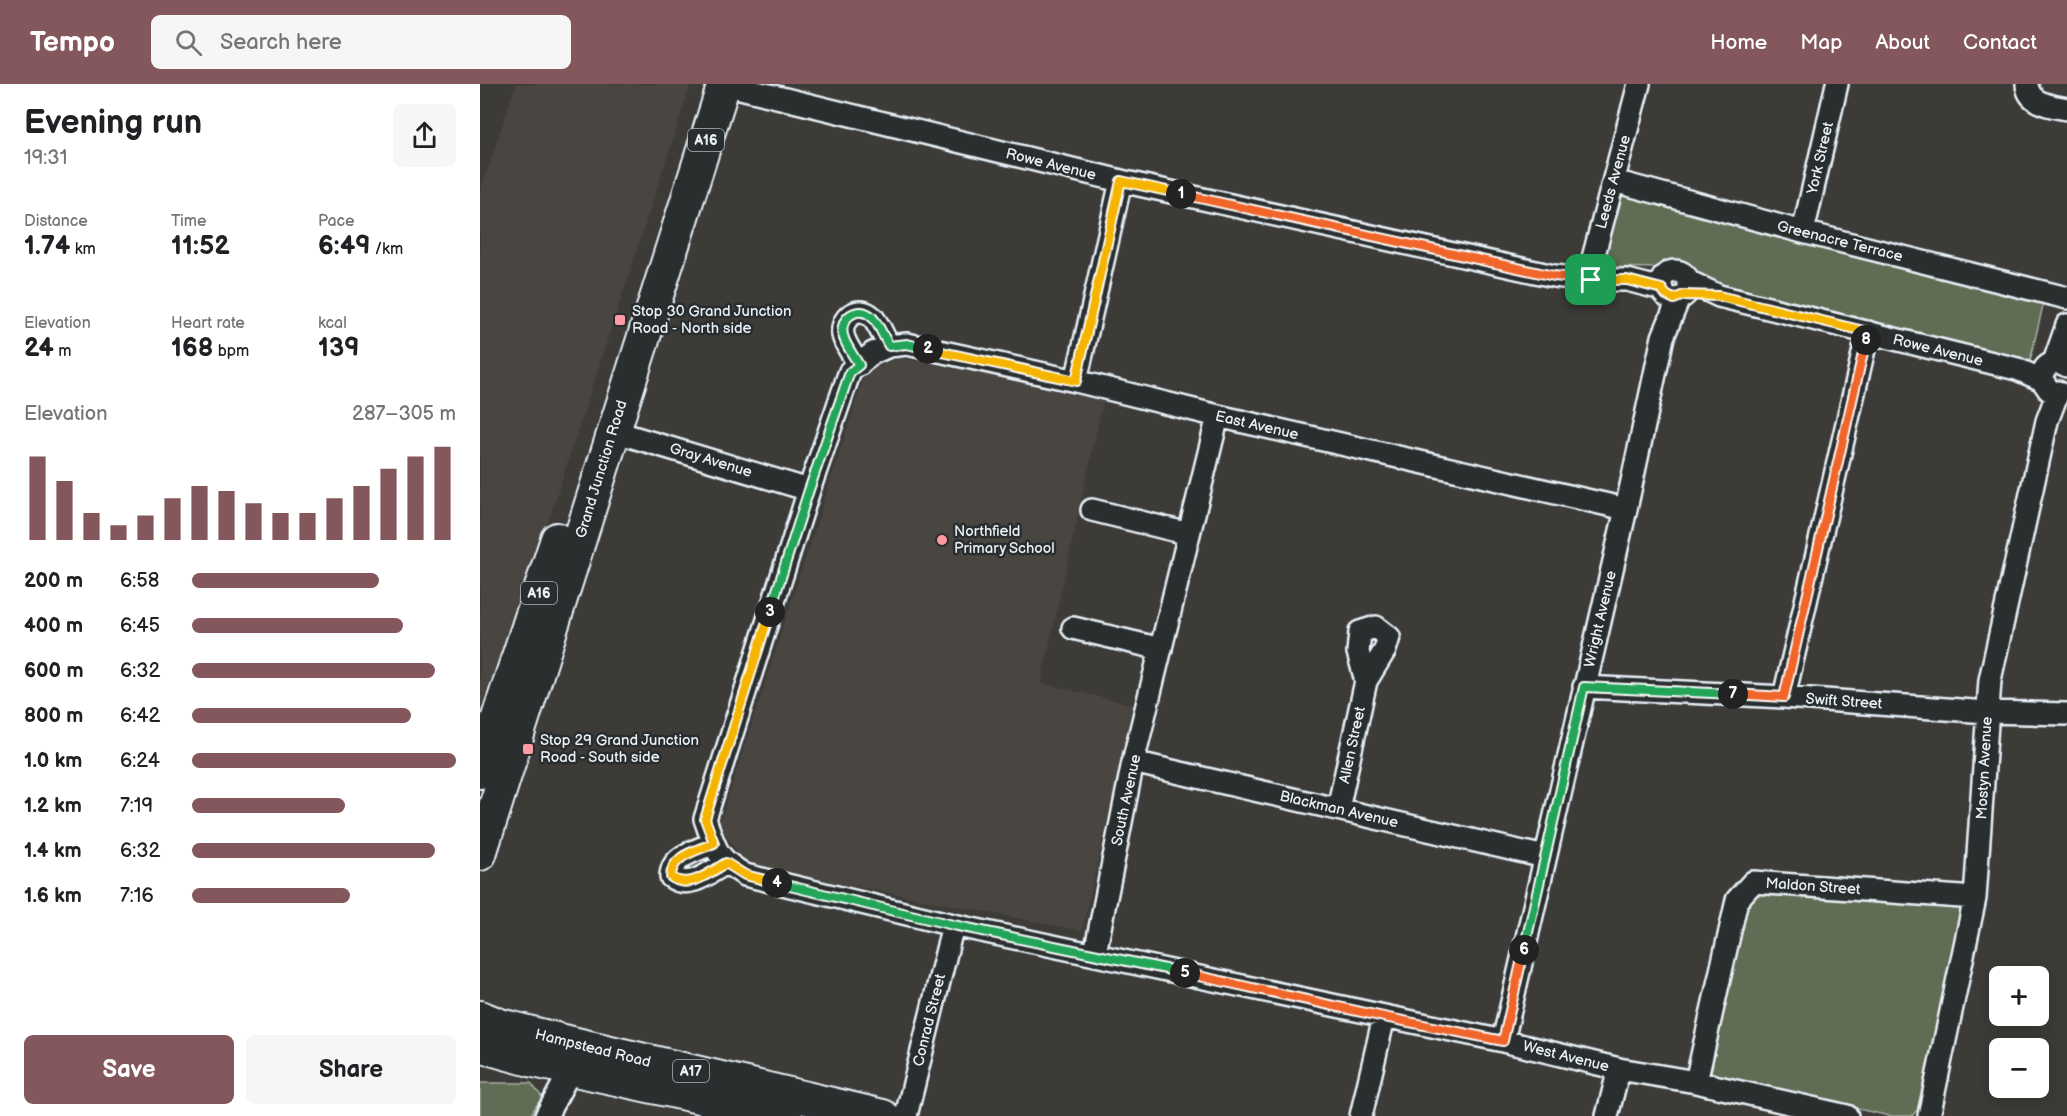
<!DOCTYPE html>
<meta charset="utf-8">
<style>
body{margin:0;font-family:"Balsamiq Sans",sans-serif;background:#f6f6f6;color:#202124;height:100vh;display:flex;flex-direction:column;font-size:22px;white-space:nowrap}
*{box-sizing:border-box;margin:0}
p{font-size:20px;color:#757577}
.icon{flex:none;width:33px;height:33px;fill:none;stroke:currentColor;stroke-width:2;stroke-linecap:round;stroke-linejoin:round}
.map{position:relative;flex:1;overflow:hidden}
.details{display:flex;flex-direction:column;background:#fff;width:480px}
.details>*{flex:none}
.controls{position:absolute;left:1509px;top:882px;display:grid;gap:12px}
.controls a{display:grid;place-items:center;width:60px;height:60px;border-radius:9px;background:#fff;box-shadow:0 3px 15px #0003;font-size:30px}
.pin{position:absolute;display:grid;place-items:center;width:51px;height:51px;color:#fff;margin:-26px;border-radius:12px;box-shadow:0 3px 9px #0006}
.km{position:absolute;width:30px;height:30px;margin:-15px;border-radius:50%;background:#222;color:#fff;font-size:16px;line-height:30px;text-align:center}
.round{display:grid;place-items:center;flex:none;width:63px;height:63px;border-radius:9px;background:#f6f6f6}
.head{display:flex;align-items:center;justify-content:space-between;height:102px;padding:0 24px}
h1{font-size:33px;font-weight:700;line-height:45px}
.stats{display:grid;grid-template-columns:repeat(3,1fr);gap:9px;height:102px;padding:6px 24px}
.stats div{display:grid;align-content:center}
.stats b{font-size:26px;font-weight:700}
.stats small{font-size:16px;font-weight:400}
.stats p{font-size:16px}
.chart{height:168px;padding:12px 24px}
.chart p{display:flex;justify-content:space-between}
.chart svg{width:100%;height:108px;margin-top:6px;stroke:#84575d;stroke-width:6}
.button{display:flex;gap:12px;margin-top:auto;padding:12px 24px}
.button a{flex:1;height:69px;border-radius:9px;background:#84575d;color:#fff;font-size:24px;font-weight:700;line-height:69px;text-align:center}
.button a+a{background:#f6f6f6;color:#202124}
ul{padding:0 24px;list-style:none;font-size:20px}
li{display:grid;grid-template-columns:96px 72px 1fr;align-items:center;height:45px}
li i{height:15px;border-radius:8px;background:#84575d}
header{display:flex;align-items:center;gap:36px;box-sizing:border-box;height:84px;padding:0 30px;background:#84575d;color:#fff}
header strong{font-size:28px}
nav{display:flex;gap:33px;margin-inline-start:auto;font-size:21px}
.search{width:420px;height:54px;background:#f6f6f6;display:flex;align-items:center;gap:15px;box-sizing:border-box;padding:0 21px;border-radius:9px;color:#757577;font-size:22px}
main{display:flex;flex:1;min-height:0}
.map>svg:first-child{display:block}
</style>
<header>
<strong>Tempo</strong>
<div class="search"><svg class="icon" aria-label="search" viewBox="0 0 24 24"><circle cx="10" cy="10" r="6"/><path d="M15 15l6 6"/></svg>Search here</div>
<nav><a>Home</a><a>Map</a><a>About</a><a>Contact</a></nav>
</header>
<main>
<section class="details">
<div class="head"><div><h1>Evening run</h1><p>19:31</p></div><a class="round"><svg class="icon" aria-label="share" viewBox="0 0 24 24"><path d="M12 15V3M7 8l5-5 5 5M5 13v7h14v-7"/></svg></a></div>
<div class="stats">
<div><p>Distance</p><b>1.74<small> km</small></b></div>
<div><p>Time</p><b>11:52</b></div>
<div><p>Pace</p><b>6:49<small> /km</small></b></div>
</div>
<div class="stats">
<div><p>Elevation</p><b>24<small> m</small></b></div>
<div><p>Heart rate</p><b>168<small> bpm</small></b></div>
<div><p>kcal</p><b>139</b></div>
</div>
<div class="chart"><p><span>Elevation</span>287–305 m</p>
<svg viewBox="0 0 160 44" preserveAspectRatio="none"><path d="M5 44V10M15 44V20M25 44V33M35 44V38M45 44V34M55 44V27M65 44V22M75 44V24M85 44V29M95 44V33M105 44V33M115 44V27M125 44V22M135 44V15M145 44V10M155 44V6"/></svg>
</div>
<ul>
<li><b>200 m</b>6:58<i style="width:71%"></i></li>
<li><b>400 m</b>6:45<i style="width:80%"></i></li>
<li><b>600 m</b>6:32<i style="width:92%"></i></li>
<li><b>800 m</b>6:42<i style="width:83%"></i></li>
<li><b>1.0 km</b>6:24<i style="width:100%"></i></li>
<li><b>1.2 km</b>7:19<i style="width:58%"></i></li>
<li><b>1.4 km</b>6:32<i style="width:92%"></i></li>
<li><b>1.6 km</b>7:16<i style="width:60%"></i></li>
</ul>
<div class="button"><a>Save</a><a>Share</a></div>
</section>
<div class="map">
<svg width="1587" height="1032" viewBox="0 0 1587 1032">
<rect width="100%" height="100%" fill="#3d3b38"/>
<filter id="ink" filterUnits="userSpaceOnUse"><feTurbulence type="fractalNoise" baseFrequency=".0167" numOctaves="2"/><feDisplacementMap in="SourceGraphic" scale="12" xChannelSelector="R" yChannelSelector="G"/><feConvolveMatrix kernelMatrix="1 2 1 2 8 2 1 2 1" color-interpolation-filters="sRGB"/></filter>
<g filter="url(#ink)">
<path fill="#4a453f" d="M36,0H211L9,619L0,655V108Z
M420,274L624,313L561,599L654,621L602,847L267,781L239,741L386,287Z"/>
<path fill="#616c53" stroke="#a4aea6" stroke-width="1.5" d="M1143,112L1564,217L1550,277L1214,193C1202,185 1194,173 1178,184L1123,183L1118,178L1136,113Z
M1273,808L1481,823L1480,842L1437,1026L1432,1032H1410L1236,994L1230,990L1267,819Z
M0,999H51L62,1013L50,1032H0Z"/>
<g fill="none" stroke-linecap="round" stroke-linejoin="round">
<g stroke="#e8f1f8" stroke-width="26">
<path id="minor" d="M244,0L641,97L1074,192L1111,196H1147L1182,205
M1547,0C1548,20 1571,22 1587,25
M1134,97L1323,148L1587,214
M1323,148L1357,0
M1181 201a14 14 0 1 1 28 0a14 14 0 1 1-28 0Z
M1111,196L1112,178L1159,0
M1208,197L1239,212L1537,285L1562,296
M1574,278L1587,241
M379,281C374,272 365,261 363,251C360,234 378,220 392,233C399,240 404,254 409,262
M596,297L641,97
M1569,306L1562,296C1562,281 1574,274 1587,282
M133,347L329,406
M1146,425L738,332L596,297L427,260L409,262L393,269L370,287L329,406L225,735C236,766 235,773 265,791L473,841L1023,957L1139,985L1216,998L1367,1032
M612,426L709,450
M593,544L681,565
M1104,603L1304,613L1507,628L1587,630
M1304,613L1388,248
M653,678L1065,773
M858,725L886,597L905,566L909,553L896,543L880,548L878,568L886,597
M234,759C217,767 191,771 191,793C209,806 229,789 246,779
M615,869L653,678L738,332
M1023,957L1146,425L1183,253L1199,214
M1216,998L1257,816L1273,798L1495,814
M66,1032L92,984
M426,1032L473,841
M881,1032L904,933
M1127,1032L1139,985
M1449,1032L1495,814L1510,596L1567,337L1578,308"/>
</g>
<g stroke="#e8f1f8" stroke-width="36">
<path id="highway" d="M0,688L77,455
M0,770L244,0
M0,933L20,941L92,959L403,1032
M0,962L54,977L306,1032"/>
</g>
<use href="#minor" stroke="#2a2d2e" stroke-width="21"/>
<use href="#highway" stroke="#2a2d2e" stroke-width="32"/>
</g>
</g>
<g fill="none" stroke-linecap="round" stroke-linejoin="round" filter="url(#ink)">
<g stroke="#fff" stroke-width="12">
<path id="split-1" d="M701,110L1074,192L1111,196"/>
</g>
<g stroke="#fff" stroke-width="12">
<path id="split-2" d="M448,265L596,297L641,97L701,110"/>
</g>
<g stroke="#fff" stroke-width="12">
<path id="split-3" d="M290,528L329,406L370,288L379,281C374,272 365,261 363,251C359,234 378,220 392,233C399,240 404,254 409,262L427,260L448,265"/>
</g>
<g stroke="#fff" stroke-width="12">
<path id="split-4" d="M290,528L225,735L234,759C217,767 191,771 191,793C209,806 229,789 246,779L265,791L297,799"/>
</g>
<g stroke="#fff" stroke-width="12">
<path id="split-5" d="M297,799L473,841L705,889"/>
</g>
<g stroke="#fff" stroke-width="12">
<path id="split-6" d="M705,889L904,933L1023,957L1044,866"/>
</g>
<g stroke="#fff" stroke-width="12">
<path id="split-7" d="M1044,866L1104,603L1253,610"/>
</g>
<g stroke="#fff" stroke-width="12">
<path id="split-8" d="M1253,610L1304,613L1386,256"/>
</g>
<g stroke="#fff" stroke-width="12">
<path id="split-9" d="M1111,196H1147L1182,205L1186,211L1194,215L1204,211L1239,212L1388,248L1386,256"/>
</g>
<use href="#split-1" stroke="#f0652b" stroke-width="8"/>
<use href="#split-2" stroke="#f5b400" stroke-width="8"/>
<use href="#split-3" stroke="#22a559" stroke-width="8"/>
<use href="#split-4" stroke="#f5b400" stroke-width="8"/>
<use href="#split-5" stroke="#22a559" stroke-width="8"/>
<use href="#split-6" stroke="#f0652b" stroke-width="8"/>
<use href="#split-7" stroke="#22a559" stroke-width="8"/>
<use href="#split-8" stroke="#f0652b" stroke-width="8"/>
<use href="#split-9" stroke="#f5b400" stroke-width="8"/>
</g>
<g fill="#ff9aa2" stroke="#2a2d2e" stroke-width="2">
<rect x="134" y="230" width="12" height="12" rx="3"/>
<circle cx="462" cy="456" r="6"/>
<rect x="42" y="659" width="12" height="12" rx="3"/>
</g>
<g text-anchor="middle" stroke-width="5" stroke-linejoin="round" paint-order="stroke">
<g fill="#2a2d2e" stroke="#afb6bb" stroke-width="1.5">
<rect x="208" y="45" width="36" height="22" rx="4.5"/>
<rect x="41" y="498" width="36" height="22" rx="4.5"/>
<rect x="193" y="976" width="36" height="22" rx="4.5"/>
</g>
<g font-size="14" font-weight="bold" fill="#e8f1f8">
<text x="226" y="61">A16</text>
<text x="59" y="514">A16</text>
<text x="211" y="992">A17</text>
</g>
<g font-size="15" fill="#e8f1f8" stroke="#2a2d2e">
<text transform="translate(1340 74) rotate(-77)" y="5">York Street</text>
<text transform="translate(571 80) rotate(14)" y="5">Rowe Avenue</text>
<text transform="translate(1133 98) rotate(-75)" y="5">Leeds Avenue</text>
<text transform="translate(1360 157) rotate(14)" y="5">Greenacre Terrace</text>
<text transform="translate(1458 266) rotate(14)" y="5">Rowe Avenue</text>
<text transform="translate(777 341) rotate(13)" y="5">East Avenue</text>
<text transform="translate(231 376) rotate(17)" y="5">Gray Avenue</text>
<text transform="translate(121 385) rotate(-73)" y="5">Grand Junction Road</text>
<text transform="translate(1120 535) rotate(-77)" y="5">Wright Avenue</text>
<text transform="translate(1364 617) rotate(4)" y="5">Swift Street</text>
<text transform="translate(872 661) rotate(-78)" y="5">Allen Street</text>
<text transform="translate(1504 684) rotate(-87)" y="5">Mostyn Avenue</text>
<text transform="translate(646 716) rotate(-78)" y="5">South Avenue</text>
<text transform="translate(859 725) rotate(13)" y="5">Blackman Avenue</text>
<text transform="translate(1333 802) rotate(4)" y="5">Maldon Street</text>
<text transform="translate(449 936) rotate(-76)" y="5">Conrad Street</text>
<text transform="translate(113 964) rotate(14)" y="5">Hampstead Road</text>
<text transform="translate(1086 972) rotate(14)" y="5">West Avenue</text>
</g>
<g font-size="15" fill="#e8f1f8" stroke="#2a2d2e" text-anchor="start">
<text x="152" y="232">Stop 30 Grand Junction<tspan x="152" dy="17">Road - North side</tspan></text>
<text x="474" y="452">Northfield<tspan x="474" dy="17">Primary School</tspan></text>
<text x="60" y="661">Stop 29 Grand Junction<tspan x="60" dy="17">Road - South side</tspan></text>
</g>
</g>
</svg>
<div class="controls">
<a>+</a>
<a>−</a>
</div>
<div class="pin" style="left:1111px;top:196px;background:#1e9e55"><svg class="icon" aria-label="arrive" viewBox="0 0 24 24"><path d="M6 21V4h12l-3 4 3 4H6"/></svg></div>
<b class="km" style="left:701px;top:110px">1</b>
<b class="km" style="left:448px;top:265px">2</b>
<b class="km" style="left:290px;top:528px">3</b>
<b class="km" style="left:297px;top:799px">4</b>
<b class="km" style="left:705px;top:889px">5</b>
<b class="km" style="left:1044px;top:866px">6</b>
<b class="km" style="left:1253px;top:610px">7</b>
<b class="km" style="left:1386px;top:256px">8</b>
</div>
</main>
